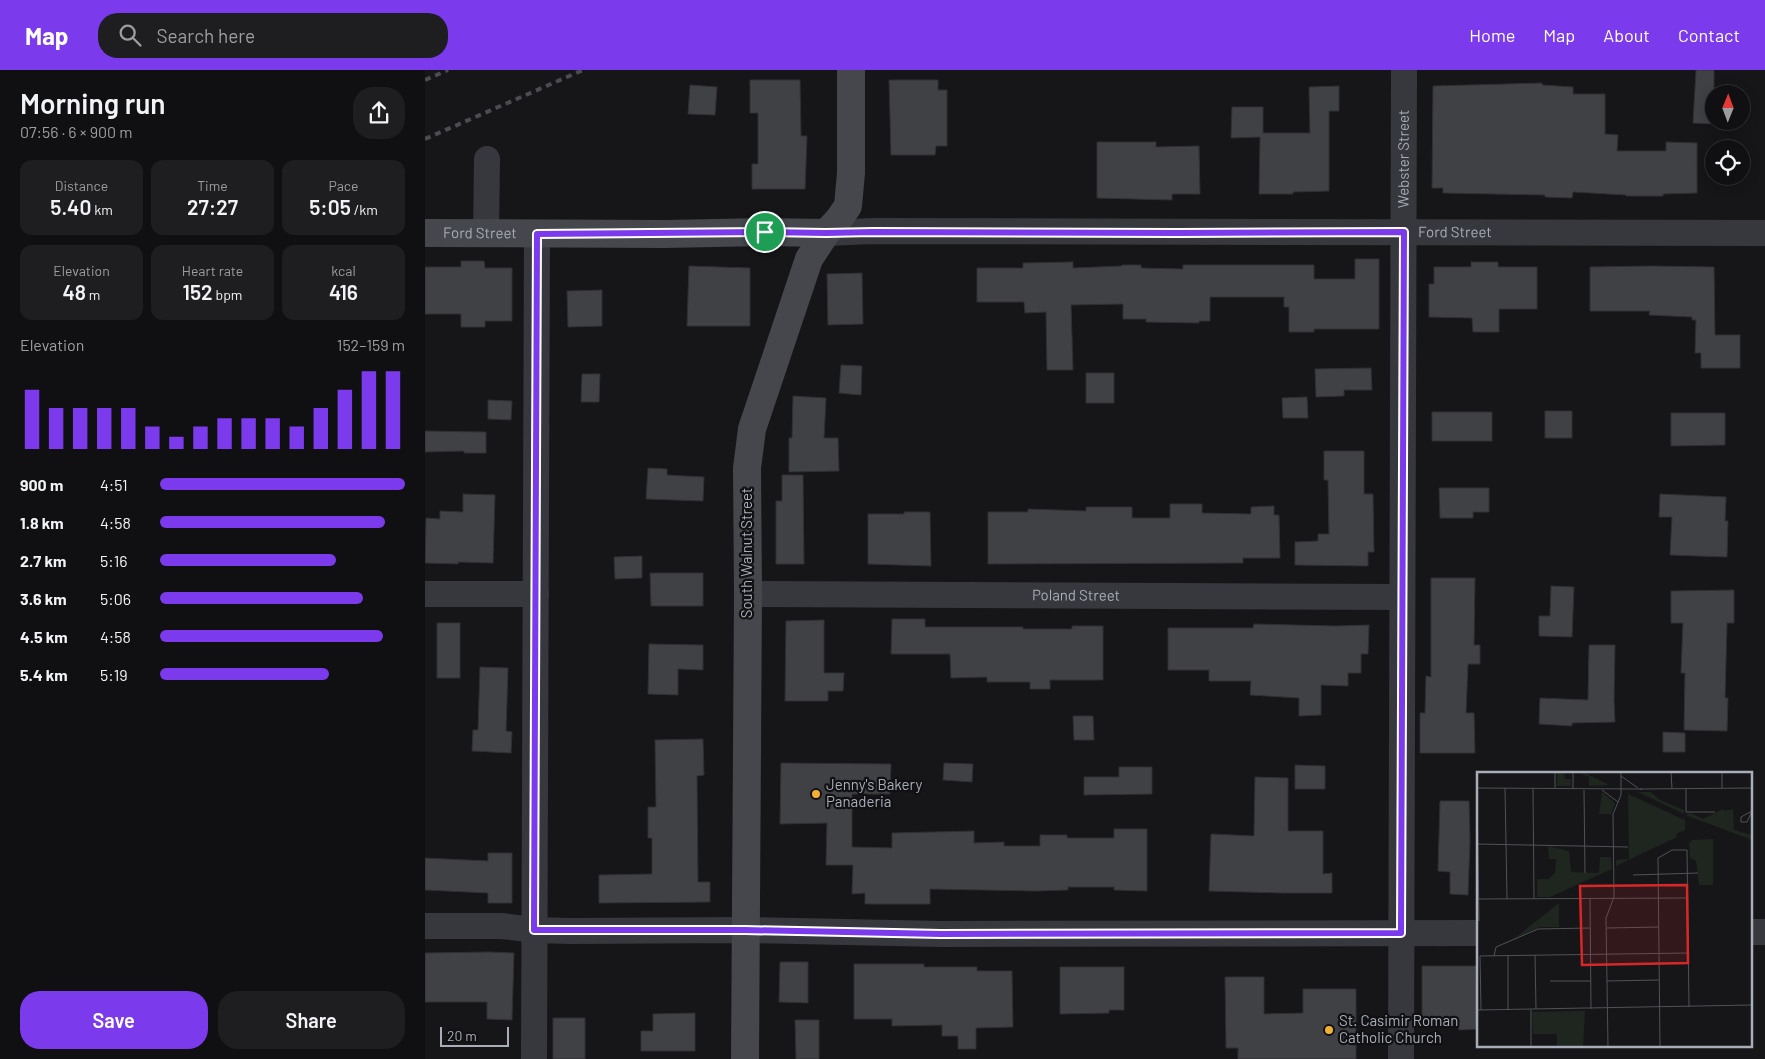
<!DOCTYPE html>
<meta charset="utf-8">
<style>
body{margin:0;font-family:Barlow,sans-serif;background:#1e1e20;color:#f1f3f6;height:100vh;display:flex;flex-direction:column;font-size:19px;white-space:nowrap}
*{box-sizing:border-box;margin:0}
p{font-size:16px;color:#9c9d9f}
.icon{flex:none;width:28px;height:28px;fill:none;stroke:currentColor;stroke-width:2;stroke-linecap:round;stroke-linejoin:round}
.map{position:relative;flex:1;overflow:hidden}
.sheet{display:flex;flex-direction:column;background:#101012;width:425px}
.sheet>*{flex:none}
.needle{width:32px;rotate:1deg}
.tools{position:absolute;left:1280px;top:15px;display:grid;gap:10px}
.tools a{display:grid;place-items:center;width:45px;height:45px;border-radius:50%;background:#101012;box-shadow:0 2px 12px #0003,0 0 0 1px #303032;font-size:25px}
.scale{position:absolute;left:15px;bottom:12px;width:69px;box-sizing:border-box;padding-left:5px;border:2px solid #a8adb8;border-top:0;font-size:14px;line-height:18px;white-space:nowrap;color:#a8adb8;-webkit-text-stroke:4px #111113;paint-order:stroke}
.pin{position:absolute;display:grid;place-items:center;width:42px;height:42px;color:#fff;margin:-21px;border:2px solid #fff;border-radius:50%;box-shadow:0 1px 5px #0007}
.round{display:grid;place-items:center;flex:none;width:52px;height:52px;border-radius:20px;background:#1e1e20}
.summary{display:flex;align-items:center;justify-content:space-between;height:85px;padding:0 20px}
h1{font-size:28px;font-weight:600;line-height:38px}
.stats{display:grid;grid-template-columns:repeat(3,1fr);gap:8px;height:85px;padding:5px 20px}
.stats div{display:grid;align-content:center;border-radius:12px;background:#1e1e20;text-align:center}
.stats b{font-size:21px;font-weight:600}
.stats small{font-size:14px;font-weight:400}
.stats p{font-size:14px}
.chart{height:140px;padding:10px 20px}
.chart p{display:flex;justify-content:space-between}
.chart svg{width:100%;height:90px;margin-top:5px;stroke:#7c3aed;stroke-width:6}
.action{display:flex;gap:10px;margin-top:auto;padding:10px 20px}
.action a{flex:1;height:58px;border-radius:20px;background:#7c3aed;color:#fff;font-size:20px;font-weight:600;line-height:58px;text-align:center}
.action a+a{background:#1e1e20;color:#f1f3f6}
ul{padding:0 20px;list-style:none;font-size:16px}
li{display:grid;grid-template-columns:80px 60px 1fr;align-items:center;height:38px}
li i{height:12px;border-radius:6px;background:#7c3aed}
header{display:flex;align-items:center;gap:30px;box-sizing:border-box;height:70px;padding:0 25px;background:#7c3aed;color:#fff}
header strong{font-size:24px}
nav{display:flex;gap:28px;margin-inline-start:auto;font-size:18px}
.search{width:350px;height:45px;background:#1e1e20;display:flex;align-items:center;gap:12px;box-sizing:border-box;padding:0 18px;border-radius:20px;color:#9c9d9f;font-size:19px}
main{display:flex;flex:1;min-height:0}
.map>svg:first-child{display:block}
</style>
<header>
<strong>Map</strong>
<div class="search"><svg class="icon" aria-label="search" viewBox="0 0 24 24"><circle cx="10" cy="10" r="6"/><path d="M15 15l6 6"/></svg>Search here</div>
<nav><a>Home</a><a>Map</a><a>About</a><a>Contact</a></nav>
</header>
<main>
<section class="sheet">
<div class="summary"><div><h1>Morning run</h1><p>07:56 · 6 × 900 m</p></div><a class="round"><svg class="icon" aria-label="share" viewBox="0 0 24 24"><path d="M12 15V3M7 8l5-5 5 5M5 13v7h14v-7"/></svg></a></div>
<div class="stats">
<div><p>Distance</p><b>5.40<small> km</small></b></div>
<div><p>Time</p><b>27:27</b></div>
<div><p>Pace</p><b>5:05<small> /km</small></b></div>
</div>
<div class="stats">
<div><p>Elevation</p><b>48<small> m</small></b></div>
<div><p>Heart rate</p><b>152<small> bpm</small></b></div>
<div><p>kcal</p><b>416</b></div>
</div>
<div class="chart"><p><span>Elevation</span>152–159 m</p>
<svg viewBox="0 0 160 44" preserveAspectRatio="none"><path d="M5 44V15M15 44V24M25 44V24M35 44V24M45 44V24M55 44V33M65 44V38M75 44V33M85 44V29M95 44V29M105 44V29M115 44V33M125 44V24M135 44V15M145 44V6M155 44V6"/></svg>
</div>
<ul>
<li><b>900 m</b>4:51<i style="width:100%"></i></li>
<li><b>1.8 km</b>4:58<i style="width:92%"></i></li>
<li><b>2.7 km</b>5:16<i style="width:72%"></i></li>
<li><b>3.6 km</b>5:06<i style="width:83%"></i></li>
<li><b>4.5 km</b>4:58<i style="width:91%"></i></li>
<li><b>5.4 km</b>5:19<i style="width:69%"></i></li>
</ul>
<div class="action"><a>Save</a><a>Share</a></div>
</section>
<div class="map">
<svg width="1340" height="989" viewBox="0 0 1340 989">
<rect width="100%" height="100%" fill="#161618"/>
<path fill="#404145" stroke="#303034" d="M1271,0H1289V54L1268,53Z
M325,10H375L376,66H382L380,119H327V94H333V43H325Z
M464,10H513V20H522V76H511L510,85H466Z
M1117,13V15L1148,17V24H1180V64L1193,65L1192,81H1241V72L1272,73V123L1238,124V126H1201V125L1148,122L1147,128L1120,127V125L1018,123V118H1007L1008,16Z
M265,15L292,17L290,45L263,44Z
M914,16V41H904V121L868,122V124H834L835,67L806,68L807,37H838V63H885L884,17Z
M672,72H731V77L774,76L775,124H747V130L672,128Z
M930,189H954V259H889V262H864V237H859V227H785V251H774V253L721,252V249H698V234L646,235L648,300H622L621,242L600,243L599,232H552V198H598V193L648,192V198L697,196V195H716V198L758,199V195H889V209H930Z
M36,191H59L60,198H87V251H60V257H36V244H0V197H36Z
M1046,192H1073V197H1112V239H1074V262H1048L1047,248L1004,247V214H1009V197H1046Z
M264,196L325,198V256H262Z
M1226,196L1289,197L1290,265H1315V298H1276V283H1270L1271,250H1267V247L1224,245L1225,241H1165V197Z
M437,203L438,254L403,255L402,204Z
M177,220V256L143,257L142,221Z
M416,295L437,296L436,325L414,323Z
M946,298L947,320H919V326L891,327L890,299Z
M661,303H689V333H661Z
M157,304H175L174,332H156Z
M368,326L401,328L399,368H413L414,401L364,402V368H367Z
M882,327L883,348H858L857,328Z
M63,330L87,331L86,350L63,349Z
M1120,341H1147V368H1120Z
M1007,342H1067V371H1007Z
M1246,343H1300V375L1246,376Z
M0,361L61,362V383H39V381L0,382Z
M899,381H939V424H948L949,482H943V496L870,495V472L893,471V464H904L903,410H899Z
M223,398L242,399V405L279,407L278,431L221,429Z
M357,405H378L379,494H351V431H357Z
M1014,418H1064V442H1048V448H1015Z
M38,424L70,425L68,493L33,492V494L0,493L1,448L15,449V441L38,442Z
M1235,424L1301,427L1300,451H1303L1302,487L1245,485L1247,447H1234Z
M745,434H777V443L826,444V437L849,436V445H854L855,488H818V493L563,494V442H603V439L661,441V437H707V448H745Z
M479,442H505L506,496L443,494V444H479Z
M217,486V508L190,509L189,487Z
M225,503H278V536H226Z
M1006,508H1050L1049,575H1055V594H1043L1041,643H1049L1050,683H995V643H1000L1001,606L1006,607Z
M1126,516L1149,517L1147,567L1114,566V546H1125Z
M1309,520V553H1302L1300,628H1303L1302,661L1259,660L1260,603H1256L1258,553H1246V521Z
M467,549H500V557H598V559H647V556H678V610H625V619H605V612H562V607L526,608L525,584H466Z
M399,550V603H419L418,621H403V631H360L361,551Z
M12,553H35V608H12Z
M829,554L911,556L944,555L943,584H936V603H923V616L896,615V645L874,646V628L825,625L826,611H784V600H743V558H828Z
M224,574L278,575V600L253,599V625L223,624Z
M1164,575H1190L1189,630L1190,652L1147,653V656L1114,654L1115,628L1163,630Z
M55,597L83,598L81,661L87,662L86,683L47,681L48,660H53Z
M648,646H668L669,670H649Z
M1238,662L1260,663V682H1238Z
M278,669L279,705L272,706L273,812H285V832L174,833V805L227,804V768H223V737H231L230,670Z
M356,693L466,694L465,724H427V777L467,778V763L549,761V773L579,772V776H615V765H642V768H689V759H722V821L689,820V817H643V820L610,821L505,819V834H440V823L427,824L428,795H401L402,753L355,754Z
M519,693L548,694L547,712L518,710Z
M870,695L900,696V719H870Z
M694,697H727V724L659,725V707H694Z
M830,707L863,708V761H898V804L907,803V823H858L784,821L786,764L829,766Z
M1015,731H1044L1045,770L1043,825L1025,824V802L1013,801Z
M63,783H87V833H63V823L0,820V788L63,791Z
M64,882L89,883L87,950L62,949V932H0V883Z
M355,892H383V933L354,932Z
M429,894H499V897H552V901H587L588,957L551,958V979H533V966H517V955L467,956V949H429Z
M997,896H1054V959L1034,960L1033,955L997,956Z
M635,897H699V940H684V943L635,944Z
M800,907H839V944L878,943V919H931V989H813V978H801Z
M270,943V981H216V961H228V944Z
M128,948H160V989H128Z
M370,950H394V989H371Z"/>
<g fill="none" stroke-linecap="round" stroke-linejoin="round">
<g stroke="#37383d" stroke-width="26">
<path id="s1" d="M401,163L448,161L1340,163"/>
<path d="M61,164L62,89"/>
<path d="M0,524H111"/>
<path id="s2" d="M323,524L977,527"/>
<path d="M0,856H77L109,860L144,861L320,860L516,864L1054,863"/>
<path d="M1326,862H1340"/>
<path d="M109,989L112,164"/>
<path id="s3" d="M976,989L979,0"/>
</g>
<g stroke="#45474d" stroke-width="28">
<path id="s4" d="M0,163L240,164L340,162L401,163"/>
<path d="M320,989L323,524L322,398L327,359L384,189L401,163L414,149L423,136L426,103V0"/>
</g>
<path stroke="#4a4c52" stroke-width="4" stroke-dasharray="6 5" stroke-linecap="butt" d="M0,10L23,0
M0,69L158,0"/>
</g>
<g fill="none" stroke-linecap="round" stroke-linejoin="round">
<g stroke="#fff" stroke-width="10">
<path id="route" d="M340,162L401,163L448,162L753,163L979,162L976,863L516,864L320,860H109L112,164Z"/>
</g>
<use href="#route" stroke="#7c3aed" stroke-width="6"/>
</g>
<g fill="#f2b134" stroke="#111113" stroke-width="2">
<circle cx="391" cy="724" r="5"/>
<circle cx="904" cy="960" r="5"/>
</g>
<g text-anchor="middle" stroke-width="4.5" stroke-linejoin="round" paint-order="stroke">
<g font-size="15" fill="#a8adb8" stroke="#111113">
<text dy="5" stroke="none"><textPath href="#s3" startOffset="900">Webster Street</textPath></text>
<text dy="5" stroke="none"><textPath href="#s1" startOffset="629">Ford Street</textPath></text>
<text dy="5" stroke="none"><textPath href="#s4" startOffset="55">Ford Street</textPath></text>
<text transform="translate(322 483) rotate(-90)" y="5">South Walnut Street</text>
<text dy="5" stroke="none"><textPath href="#s2" startOffset="328">Poland Street</textPath></text>
</g>
<g font-size="15" fill="#a8adb8" stroke="#111113" text-anchor="start">
<text x="401" y="720">Jenny's Bakery<tspan x="401" dy="17">Panaderia</tspan></text>
<text x="914" y="956">St. Casimir Roman<tspan x="914" dy="17">Catholic Church</tspan></text>
</g>
</g>
<g transform="translate(1052 702)">
<rect width="275" height="275" fill="#161618"/>
<path d="M80,0H94L87,2L88,7H94V14H80ZM102,0H105L133,13L112,14V5ZM125,20L138,31L134,42H122ZM161,20H174L183,28L207,38V42ZM151,22L208,48V58L199,62L200,65L139,94V88L152,87ZM246,37L247,39L256,37L257,58L275,63V68L208,43L214,41L226,47ZM236,67V113H222L219,89L213,86L212,71L215,68ZM71,74L92,79L94,100L122,101L123,85H134L135,97L73,125H60V107H71L78,101L79,87H72ZM82,131V155H63L38,166ZM108,239L106,275H80V262H56L55,240Z" fill="#1e261f"/>
<path fill="none" stroke="#505258" stroke-width="1" d="M78,0V17M96,0V17M194,0L195,17M245,0V16M144,4L161,16M0,16L165,17M28,16L30,127M56,16L57,127M163,17L275,16M209,17V40H238M107,18L108,101M125,18L141,30M0,23L2,149M275,39L270,50H264V45L275,39M0,72L151,75M156,103L221,101M0,127L210,126M113,127L114,237M130,156L182,155M58,183L59,237M17,184L19,175L61,157L113,156M31,184V238M73,209H114M130,209L182,208M0,238L275,233M4,238L3,184L211,181M54,238V275M131,275L129,146L137,125L136,42L144,23V0M183,275L181,86L195,78H210L212,235"/>
<path fill="#d62828" fill-opacity="0.15" stroke="#d62828" stroke-width="2.5" d="M210,113L211,191L105,193L103,114Z"/>
<rect width="275" height="275" fill="none" stroke="#a8adb8" stroke-width="2.5"/>
</g>
</svg>
<div class="tools">
<a><svg class="needle" viewBox="-14 -14 28 28"><path d="M0-13l5 13h-10z" fill="#e53935"/><path d="M0 13l5-13h-10z" fill="#9c9d9f"/></svg></a>
<a><svg class="icon" aria-label="locate" viewBox="0 0 24 24"><circle cx="12" cy="12" r="6"/><path d="M12 2v4M12 18v4M2 12h4M18 12h4"/></svg></a>
</div>
<div class="scale">20 m</div>
<div class="pin" style="left:340px;top:162px;background:#1e9e55"><svg class="icon" aria-label="arrive" viewBox="0 0 24 24"><path d="M6 21V4h12l-3 4 3 4H6"/></svg></div>
</div>
</main>
